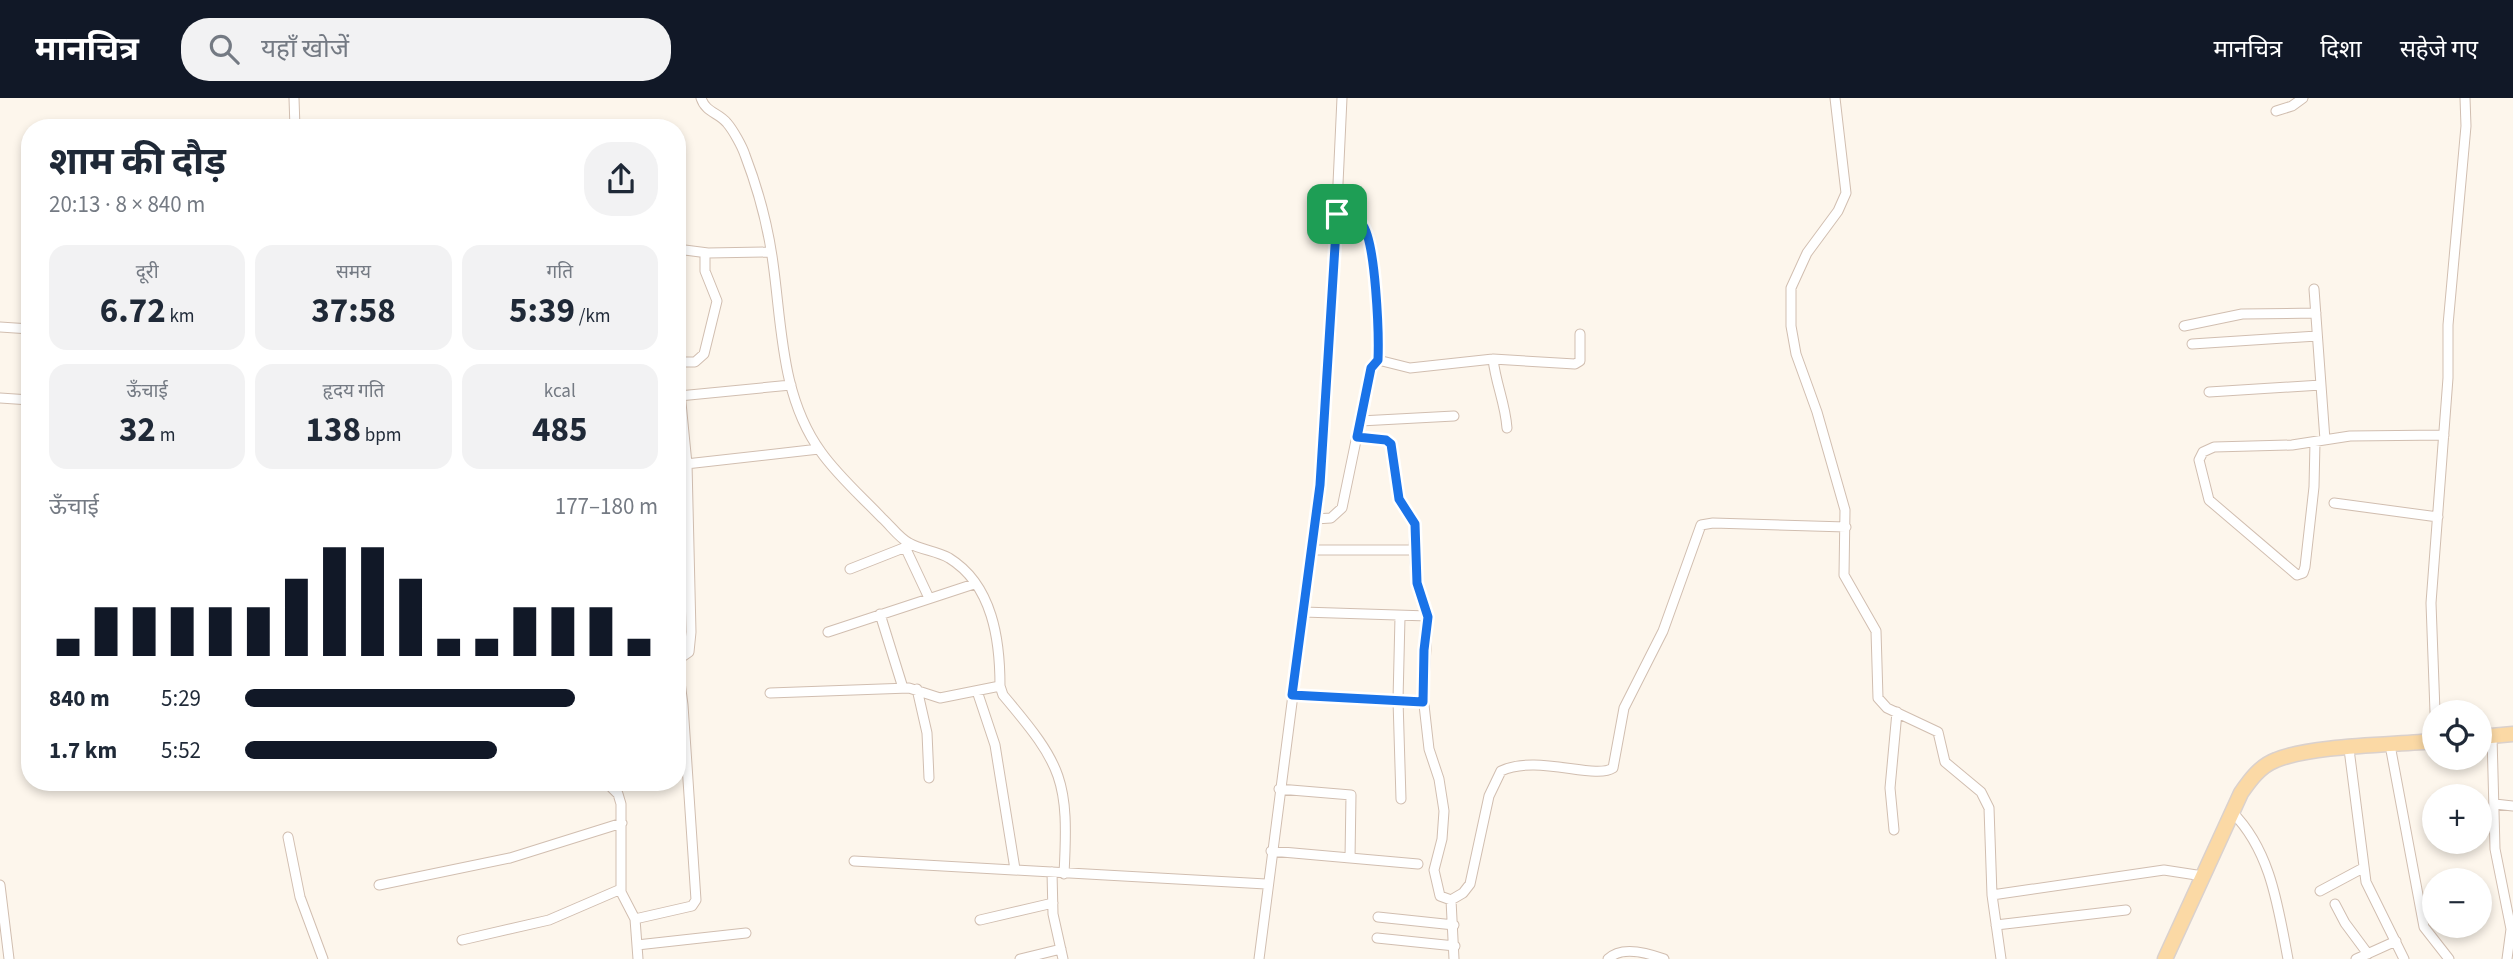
<!DOCTYPE html>
<html lang="hi">
<meta charset="utf-8">
<style>
body{margin:0;font-family:"Source Sans 3","Noto Sans Devanagari",sans-serif;background:#f2f2f3;color:#1f2937;height:100vh;display:flex;flex-direction:column;font-size:26px;white-space:nowrap}
*{box-sizing:border-box;margin:0}
p{font-size:23px;color:#747a83}
.icon{flex:none;width:38px;height:38px;fill:none;stroke:currentColor;stroke-width:2;stroke-linecap:round;stroke-linejoin:round}
.map{position:relative;flex:1;overflow:hidden}
.side{position:absolute;left:21px;top:21px;width:665px;height:672px;display:flex;flex-direction:column;background:#fff;border-radius:28px;box-shadow:0 4px 10px #0003}
.side>*{flex:none}
.tools{position:absolute;left:2422px;top:602px;display:grid;gap:14px}
.tools a{display:grid;place-items:center;width:70px;height:70px;border-radius:50%;background:#fff;box-shadow:0 4px 10px #0003;font-size:35px}
.pin{position:absolute;display:grid;place-items:center;width:60px;height:60px;color:#fff;margin:-30px;border-radius:14px;box-shadow:0 4px 10px #0006}
.round{display:grid;place-items:center;flex:none;width:74px;height:74px;border-radius:28px;background:#f2f2f3}
.overview{display:flex;align-items:center;justify-content:space-between;height:119px;padding:0 28px}
h1{font-size:38px;font-weight:700;line-height:52px}
.metrics{display:grid;grid-template-columns:repeat(3,1fr);gap:10px;height:119px;padding:7px 28px}
.metrics div{display:grid;align-content:center;border-radius:18px;background:#f2f2f3;text-align:center}
.metrics b{font-size:35px;font-weight:700}
.metrics small{font-size:19px;font-weight:400}
.metrics p{font-size:19px}
.chart{height:196px;padding:14px 28px}
.chart p{display:flex;justify-content:space-between}
.chart svg{width:100%;height:126px;margin-top:7px;stroke:#111827;stroke-width:6}
ul{padding:0 28px;list-style:none;font-size:23px}
li{display:grid;grid-template-columns:112px 84px 1fr;align-items:center;height:52px}
li i{height:18px;border-radius:9px;background:#111827}
header{display:flex;align-items:center;gap:42px;box-sizing:border-box;height:98px;padding:0 35px;background:#111827;color:#fff}
header strong{font-size:33px}
nav{display:flex;gap:38px;margin-inline-start:auto;font-size:24px}
.search{width:490px;height:63px;background:#f2f2f3;display:flex;align-items:center;gap:18px;box-sizing:border-box;padding:0 24px;border-radius:28px;color:#747a83;font-size:26px}
.map>svg:first-child{display:block}
</style>
<header>
<strong>मानचित्र</strong>
<div class="search"><svg class="icon" aria-label="search" viewBox="0 0 24 24"><circle cx="10" cy="10" r="6"/><path d="M15 15l6 6"/></svg>यहाँ खोजें</div>
<nav><a>मानचित्र</a><a>दिशा</a><a>सहेजे गए</a></nav>
</header>
<div class="map">
<svg width="2513" height="861" viewBox="0 0 2513 861">
<rect width="100%" height="100%" fill="#fdf6ec"/>
<g fill="none" stroke-linecap="round" stroke-linejoin="round">
<g stroke="#d1beb0" stroke-width="11">
<path id="minor" d="M294,0L295,30
M701,0C706,15 718,14 727,25C733,32 742,48 745,57C758,91 768,128 773,165C782,229 781,299 821,354C838,378 861,398 882,420C891,428 899,440 909,445C921,452 937,453 949,460C993,487 1000,543 1000,588
M1835,0L1846,95L1838,113L1807,155L1791,190V228L1796,256L1817,314L1845,412L1844,477L1876,533L1878,600L1887,610L1938,634L1945,664L1981,694L1989,710L1992,797L2001,861
M2276,13L2292,8L2303,0
M1337,116C1345,118 1356,119 1362,126C1376,143 1379,237 1378,262
M677,151L708,155L771,154
M2314,191L2325,342
M2184,228L2242,216L2316,215
M0,229L30,231
M2192,246L2317,238
M1493,261C1496,287 1505,304 1507,330
M677,264L687,366L691,534L689,554L679,561
M678,264H695L704,256L717,203L705,173V155
M2209,294L2321,287
M679,298L791,287
M0,300L30,302
M1360,323L1454,318
M1357,339L1386,343L1391,346L1399,401L1415,426L1414,452
M2315,344L2314,389L2305,469L2303,475L2297,477L2209,402L2199,362L2203,354L2214,349L2292,347L2350,338L2444,337
M677,367L819,351
M2334,405L2438,419
M1315,421L1331,420L1342,410L1371,270L1378,262L1410,270L1493,261L1575,266L1580,263V236
M905,449L929,500
M1311,452H1414L1417,485L1428,518L1423,598L1429,651L1439,681L1444,713L1442,741L1434,772L1440,798L1451,802L1463,795L1470,786L1489,698L1501,673C1536,656 1595,682 1613,670L1624,610L1663,533L1701,427L1713,425L1846,429
M850,471L911,447
M1303,514L1428,518
M880,516L903,590
M1400,519L1398,602L1401,701
M828,534L974,486
M917,591L927,635L929,680
M977,593L995,647L1015,771
M770,595L909,590L940,600L1000,588L1003,597C1063,668 1069,682 1064,776
M1292,597L1423,604
M2435,614L2431,505L2448,280V227L2466,28L2465,0
M2492,638L2495,751L2511,831L2507,861
M2390,647L2424,829L2449,861
M2349,651L2366,784L2404,861
M606,684L618,696L621,706V794L635,821L638,861
M1279,691L1351,697L1350,760
M2495,706L2513,708
M2232,714C2271,753 2278,809 2288,861
M1894,732L1890,690L1897,614
M288,739L300,799L323,861
M1271,753L1418,766
M854,763L1266,786
M1052,774L1053,816L1063,861
M0,787L9,861
M379,787L510,760L622,725
M2320,793L2363,770
M1992,797L2164,772L2203,778
M1451,802L1454,861
M2335,806L2345,825L2368,856
M1378,819L1454,827
M635,821L692,808L696,802L683,607L677,561
M980,822L1053,805
M1996,827L2126,812
M1377,840L1455,848
M462,842L549,822L621,791
M637,847L746,835
M1020,861L1061,851
M1259,861L1320,387L1332,214L1342,0
M1608,861C1622,847 1648,855 1664,861
M2356,861L2396,843"/>
</g>
<g stroke="#dad1cd" stroke-width="17">
<path id="primary" d="M2480,639L2513,636
M2165,861L2241,695C2250,682 2260,668 2276,662C2312,647 2393,647 2434,643"/>
</g>
<use href="#minor" stroke="#fff" stroke-width="9"/>
<use href="#primary" stroke="#fbd9a5" stroke-width="14"/>
</g>
<g fill="none" stroke-linecap="round" stroke-linejoin="round">
<g stroke="#fff" stroke-width="14">
<path id="route" d="M1337,116C1345,118 1356,119 1362,126C1376,143 1379,237 1378,262L1371,270L1357,339L1386,342L1391,346L1399,401L1415,426L1417,485L1428,519L1424,552L1423,604L1292,597L1320,387Z"/>
</g>
<use href="#route" stroke="#1a73e8" stroke-width="9"/>
</g>
</svg>
<div class="tools">
<a><svg class="icon" aria-label="locate" viewBox="0 0 24 24"><circle cx="12" cy="12" r="6"/><path d="M12 2v4M12 18v4M2 12h4M18 12h4"/></svg></a>
<a>+</a>
<a>−</a>
</div>
<div class="pin" style="left:1337px;top:116px;background:#1e9e55"><svg class="icon" aria-label="arrive" viewBox="0 0 24 24"><path d="M6 21V4h12l-3 4 3 4H6"/></svg></div>
<section class="side">
<div class="overview"><div><h1>शाम की दौड़</h1><p>20:13 · 8 × 840 m</p></div><a class="round"><svg class="icon" aria-label="share" viewBox="0 0 24 24"><path d="M12 15V3M7 8l5-5 5 5M5 13v7h14v-7"/></svg></a></div>
<div class="metrics">
<div><p>दूरी</p><b>6.72<small> km</small></b></div>
<div><p>समय</p><b>37:58</b></div>
<div><p>गति</p><b>5:39<small> /km</small></b></div>
</div>
<div class="metrics">
<div><p>ऊँचाई</p><b>32<small> m</small></b></div>
<div><p>हृदय गति</p><b>138<small> bpm</small></b></div>
<div><p>kcal</p><b>485</b></div>
</div>
<div class="chart"><p><span>ऊँचाई</span>177–180 m</p>
<svg viewBox="0 0 160 44" preserveAspectRatio="none"><path d="M5 44V38M15 44V27M25 44V27M35 44V27M45 44V27M55 44V27M65 44V17M75 44V6M85 44V6M95 44V17M105 44V38M115 44V38M125 44V27M135 44V27M145 44V27M155 44V38"/></svg>
</div>
<ul>
<li><b>840 m</b>5:29<i style="width:80%"></i></li>
<li><b>1.7 km</b>5:52<i style="width:61%"></i></li>
</ul>
</section>
</div>
